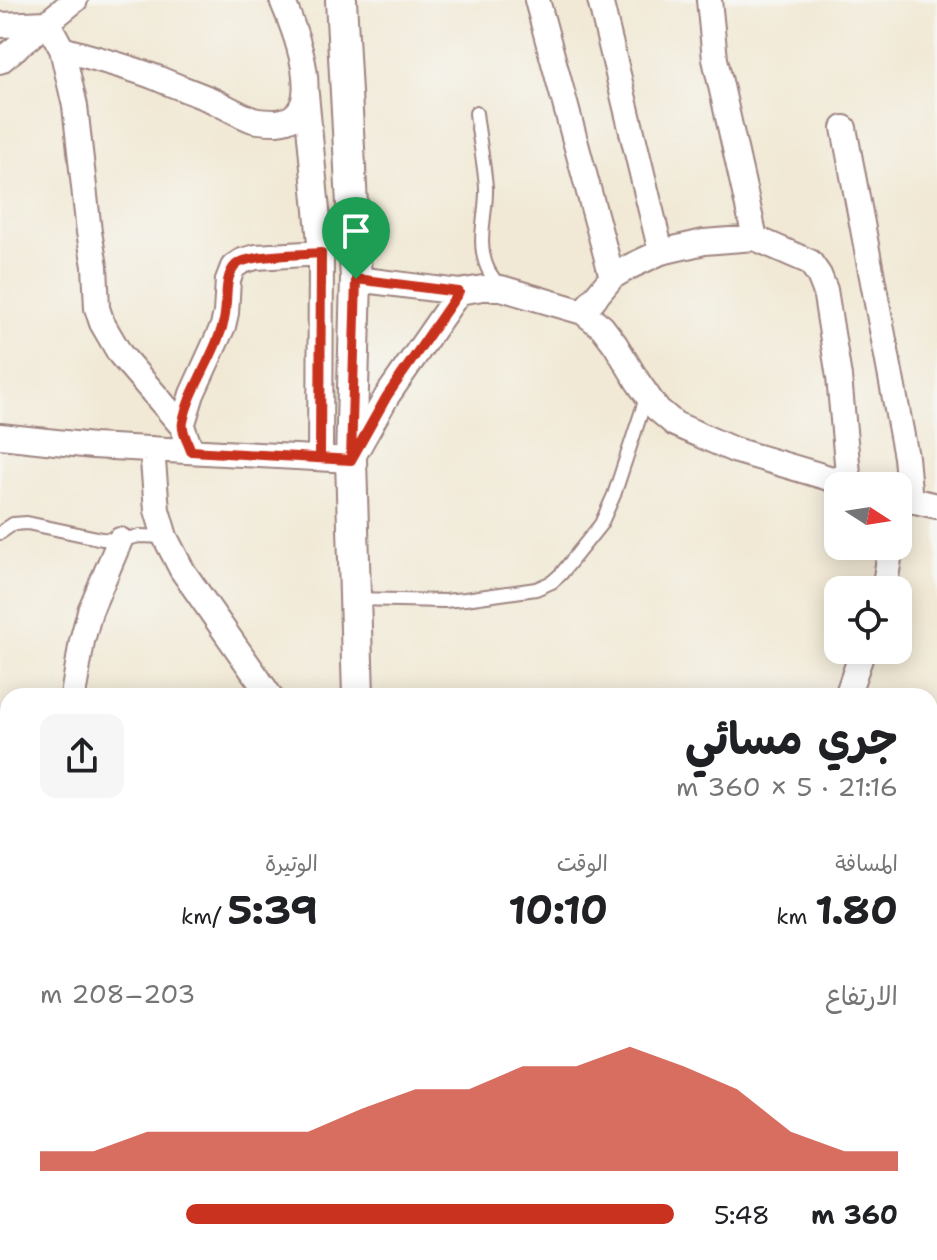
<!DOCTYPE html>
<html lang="ar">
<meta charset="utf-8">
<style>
body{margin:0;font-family:"Shantell Sans","Playpen Sans Arabic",sans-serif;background:#f6f6f6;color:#202124;direction:rtl;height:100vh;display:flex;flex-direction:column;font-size:30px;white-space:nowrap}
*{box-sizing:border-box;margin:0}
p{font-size:26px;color:#757577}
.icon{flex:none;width:44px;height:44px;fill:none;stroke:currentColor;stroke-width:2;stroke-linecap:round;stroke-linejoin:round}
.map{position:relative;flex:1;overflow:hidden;direction:ltr}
.drawer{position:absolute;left:0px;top:688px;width:938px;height:572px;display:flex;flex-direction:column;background:#fff;border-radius:24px 24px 0 0;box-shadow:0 4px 20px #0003;direction:rtl}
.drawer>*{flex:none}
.needle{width:52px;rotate:102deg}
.buttons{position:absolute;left:824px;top:472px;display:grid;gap:16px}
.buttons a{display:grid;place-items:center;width:88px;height:88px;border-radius:16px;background:#fff;box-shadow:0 4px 20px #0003;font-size:40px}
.pin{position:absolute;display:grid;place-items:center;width:68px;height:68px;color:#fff;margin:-82px -34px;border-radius:50% 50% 50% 0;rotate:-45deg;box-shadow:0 0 8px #0007}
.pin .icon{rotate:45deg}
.round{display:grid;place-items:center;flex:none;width:84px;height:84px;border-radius:16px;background:#f6f6f6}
.head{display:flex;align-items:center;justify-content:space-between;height:136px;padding:0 40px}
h1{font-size:44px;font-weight:700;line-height:60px}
.stats{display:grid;grid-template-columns:repeat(3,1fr);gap:12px;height:136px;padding:8px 40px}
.stats div{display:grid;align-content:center}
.stats b{font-size:40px;font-weight:700}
.stats small{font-size:22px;font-weight:400}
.stats p{font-size:22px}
.chart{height:224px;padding:16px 40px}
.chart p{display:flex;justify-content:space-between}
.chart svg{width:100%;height:144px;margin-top:8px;fill:#c8321e;opacity:.7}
ul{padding:0 40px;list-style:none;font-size:26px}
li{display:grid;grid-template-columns:128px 96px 1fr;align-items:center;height:60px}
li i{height:20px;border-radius:10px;background:#c8321e}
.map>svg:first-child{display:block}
</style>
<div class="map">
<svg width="937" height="1260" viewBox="0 0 937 1260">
<rect width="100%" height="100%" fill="#f6f6f2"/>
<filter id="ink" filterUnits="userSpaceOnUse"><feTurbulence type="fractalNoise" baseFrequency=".0125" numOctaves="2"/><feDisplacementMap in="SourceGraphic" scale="16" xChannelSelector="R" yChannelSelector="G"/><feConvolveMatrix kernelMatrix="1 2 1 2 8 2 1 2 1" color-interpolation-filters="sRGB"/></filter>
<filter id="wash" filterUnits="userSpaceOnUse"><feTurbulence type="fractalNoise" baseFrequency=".006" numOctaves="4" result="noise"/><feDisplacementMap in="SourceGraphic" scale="32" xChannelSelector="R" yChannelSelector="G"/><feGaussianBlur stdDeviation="1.8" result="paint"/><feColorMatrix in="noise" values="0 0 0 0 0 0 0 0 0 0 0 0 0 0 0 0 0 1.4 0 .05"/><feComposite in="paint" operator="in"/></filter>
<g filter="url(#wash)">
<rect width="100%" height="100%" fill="#f1e9d5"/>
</g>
<g filter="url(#ink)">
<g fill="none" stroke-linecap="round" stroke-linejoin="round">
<g stroke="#9e8480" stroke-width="16">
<path id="service" d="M476,113C479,138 484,163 486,187C487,214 476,241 487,267C490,275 496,281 501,288
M0,533L13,524L27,523L102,539L120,540L140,536L165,537
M355,599L444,601L465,599L536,589L552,582L561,574L601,524L614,495L647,395
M571,1260L574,1252
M709,1260L711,1252"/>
</g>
<g stroke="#9e8480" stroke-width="28">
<path id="minor" d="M537,0L612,277
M600,0L661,252
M709,0L715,59L755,238
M0,25L48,23L62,49L75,106L89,232L95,266L97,308L102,323L120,354L182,426L191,451
M62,49C93,58 127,66 157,78C175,86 195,93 214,101C226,107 240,115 253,120C261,122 269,122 277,122C331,118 294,28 282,0
M0,61L75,0
M306,94L321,253L320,458
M844,128L906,457L910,501
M356,279L459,292
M583,312L612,277L629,267L661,252L704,242L755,238L810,262L819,275L825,290L839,377L849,484
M182,426L192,394L223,326L226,313L228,280L233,267L242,261L256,257L321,253
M0,436L93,446L351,460L387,396L459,292L483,288H501L583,312L602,327L615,344L638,382L656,408L675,424L734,450L856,486
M152,449L157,510L165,537L182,570L270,696
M898,497L937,506
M884,590L891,546
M73,696L82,641L90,611L120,540
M847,696L863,650
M0,805L8,809
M930,1093L937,1095
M0,1236L8,1234"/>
</g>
<g stroke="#9e8480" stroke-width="34">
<path id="tertiary" d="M341,0L356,279L351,460L358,696
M365,1252V1260"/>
</g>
<use href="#service" stroke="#fff" stroke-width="12"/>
<use href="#minor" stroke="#fff" stroke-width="24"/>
<use href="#tertiary" stroke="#fff" stroke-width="30"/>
</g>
</g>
<g fill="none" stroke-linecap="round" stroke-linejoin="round" filter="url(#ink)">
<g stroke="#fff" stroke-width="16">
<path id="route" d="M356,279L351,460L191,451C188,442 181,431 183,422C190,387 214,358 223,324C229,307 222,278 236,265C248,254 303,255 321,253L320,458L351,460L387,396L459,292L356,279"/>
</g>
<use href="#route" stroke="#c8321e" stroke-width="10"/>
</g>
</svg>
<div class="buttons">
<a><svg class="needle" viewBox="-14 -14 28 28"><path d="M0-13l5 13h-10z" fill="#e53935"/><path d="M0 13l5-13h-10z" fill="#757577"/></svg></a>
<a><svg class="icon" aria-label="locate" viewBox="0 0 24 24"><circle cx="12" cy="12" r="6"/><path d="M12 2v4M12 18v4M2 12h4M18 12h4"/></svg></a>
</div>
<div class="pin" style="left:356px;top:279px;background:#1e9e55"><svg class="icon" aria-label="arrive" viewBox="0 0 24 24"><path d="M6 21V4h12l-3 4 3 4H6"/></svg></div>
<section class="drawer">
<div class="head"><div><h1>جري مسائي</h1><p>21:16 · 5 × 360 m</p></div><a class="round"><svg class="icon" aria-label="share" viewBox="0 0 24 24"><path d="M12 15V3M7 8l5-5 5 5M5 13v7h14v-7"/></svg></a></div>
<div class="stats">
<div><p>المسافة</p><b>1.80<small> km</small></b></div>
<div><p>الوقت</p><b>10:10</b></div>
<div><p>الوتيرة</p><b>5:39<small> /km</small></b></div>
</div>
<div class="chart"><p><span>الارتفاع</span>203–208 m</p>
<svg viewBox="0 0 160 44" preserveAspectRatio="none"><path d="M0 44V38L10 38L20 32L30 32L40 32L50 32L60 25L70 19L80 19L90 12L100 12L110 6L120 12L130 19L140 32L150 38L160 38V44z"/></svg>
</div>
<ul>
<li><b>360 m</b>5:48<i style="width:77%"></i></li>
</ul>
</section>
</div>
